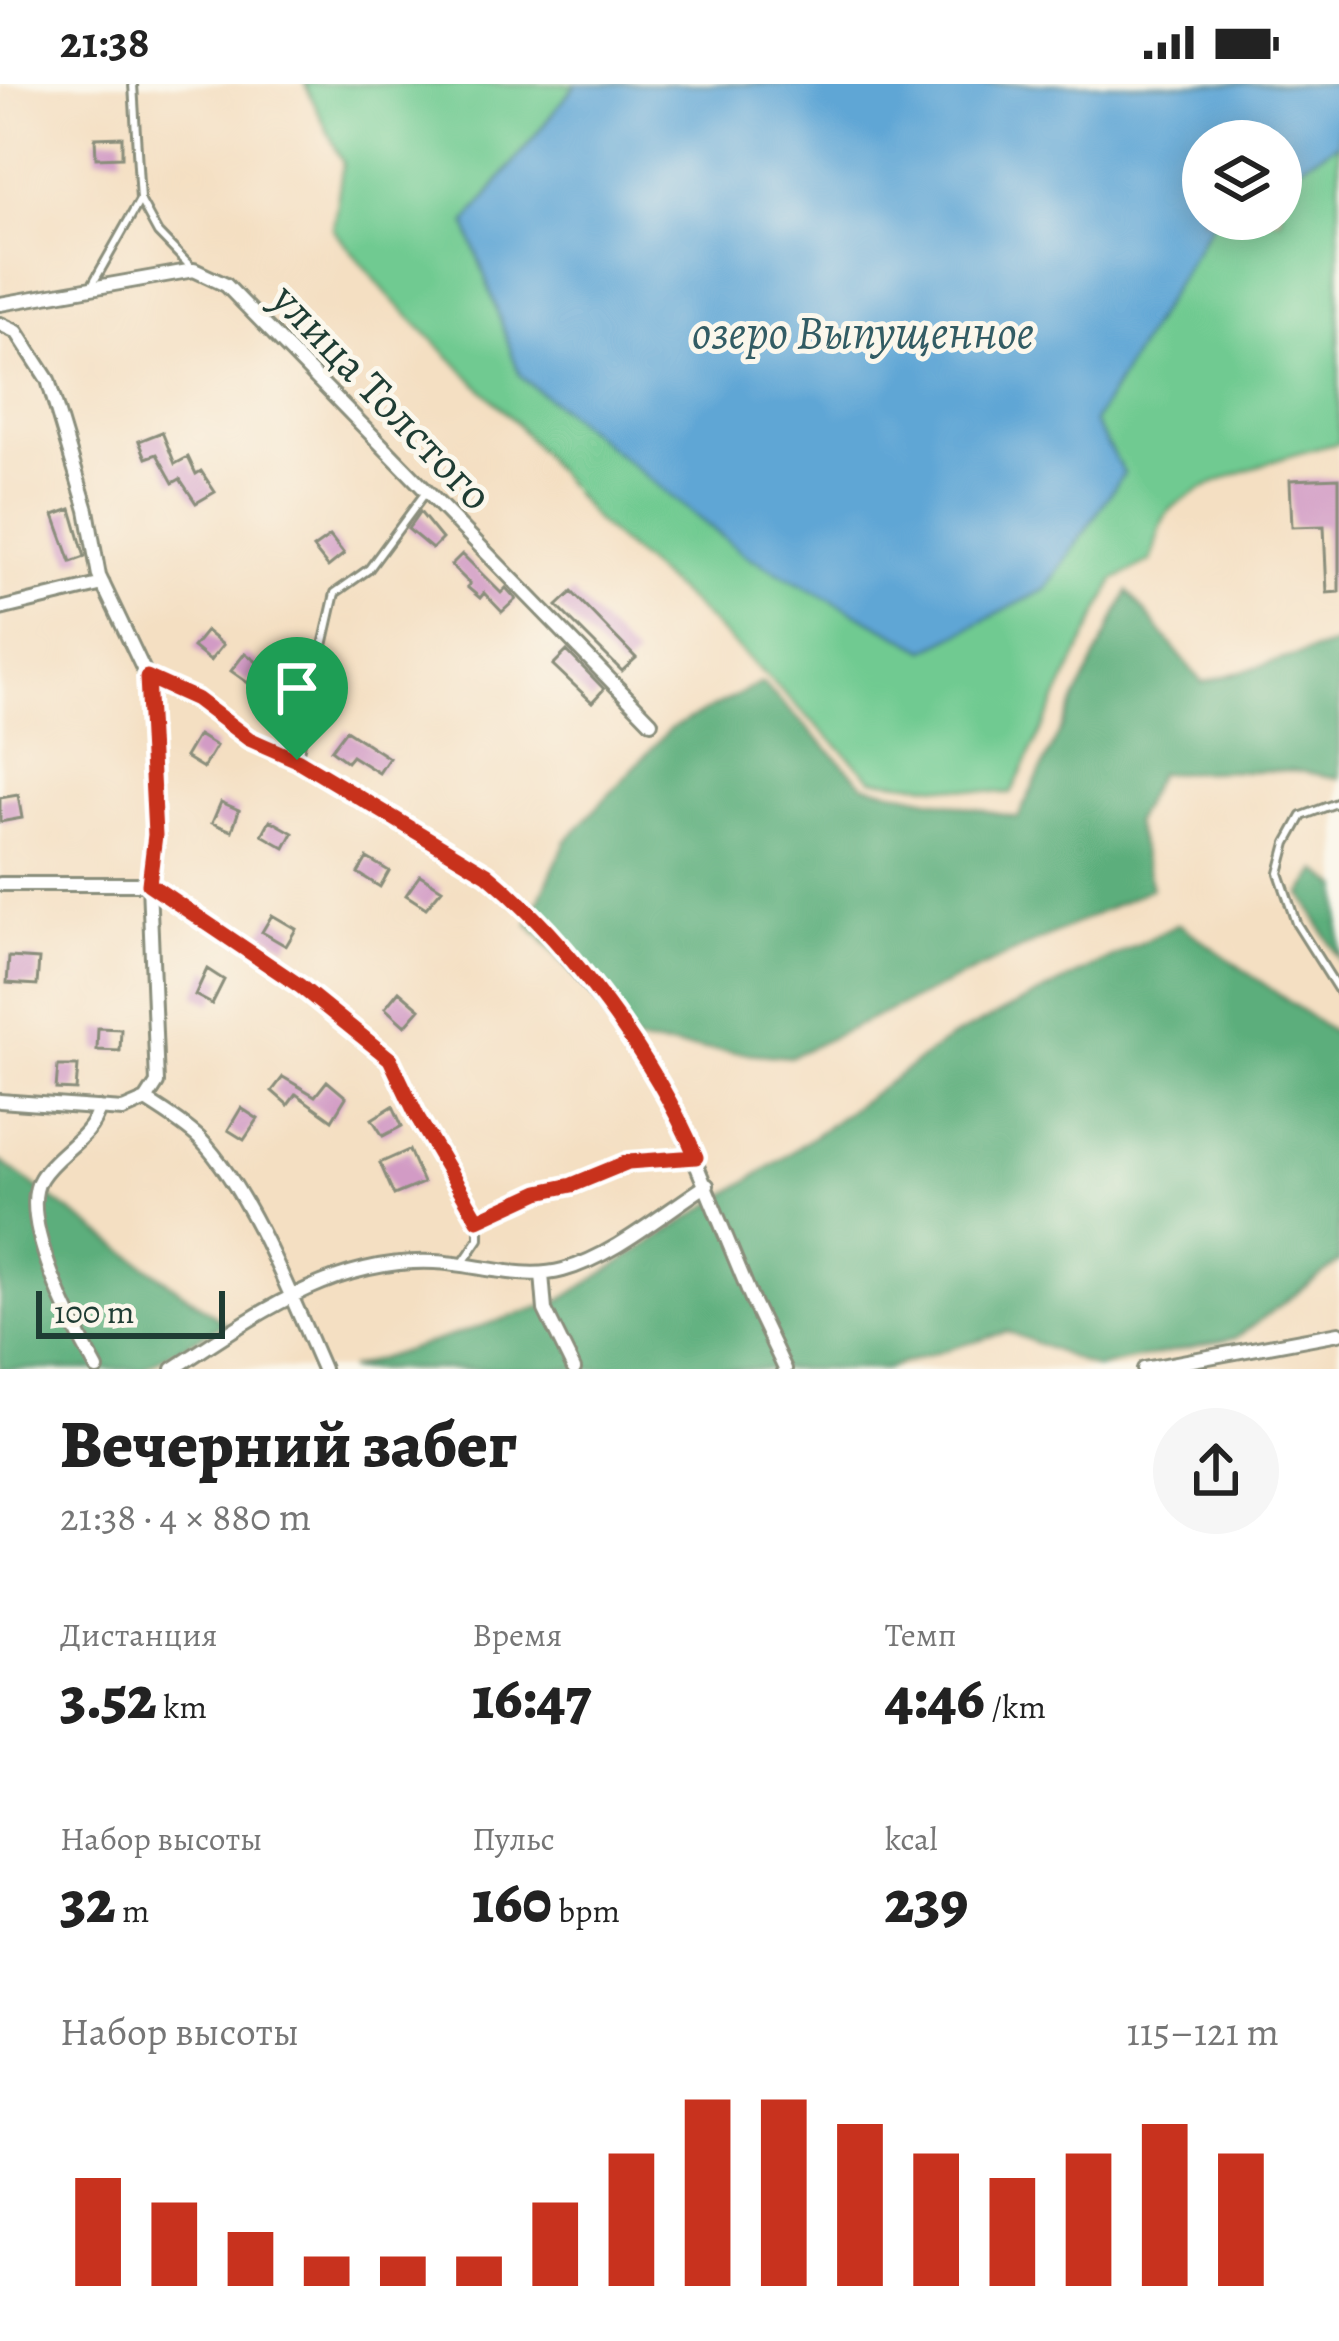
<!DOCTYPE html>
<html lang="ru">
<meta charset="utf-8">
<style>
body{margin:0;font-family:Alegreya,serif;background:#f6f6f6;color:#222;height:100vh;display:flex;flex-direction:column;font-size:45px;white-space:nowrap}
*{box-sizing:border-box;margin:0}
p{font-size:39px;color:#767676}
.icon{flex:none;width:66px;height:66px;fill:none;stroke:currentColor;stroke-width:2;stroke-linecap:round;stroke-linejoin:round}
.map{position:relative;height:1285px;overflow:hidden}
.panel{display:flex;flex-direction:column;background:#fff;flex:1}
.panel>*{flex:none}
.tools{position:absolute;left:1182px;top:36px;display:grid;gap:24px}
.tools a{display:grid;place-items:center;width:120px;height:120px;border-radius:50%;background:#fff;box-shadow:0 6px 30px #0003;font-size:60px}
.scale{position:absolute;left:36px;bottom:30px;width:189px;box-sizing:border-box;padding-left:12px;border:6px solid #1f3d34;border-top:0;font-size:33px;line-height:42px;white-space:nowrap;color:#1f3d34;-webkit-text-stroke:9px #fbf7ec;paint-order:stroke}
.pin{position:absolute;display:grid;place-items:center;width:102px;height:102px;color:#fff;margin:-123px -51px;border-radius:50% 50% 50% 0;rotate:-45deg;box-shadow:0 0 12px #0007}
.pin .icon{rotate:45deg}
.round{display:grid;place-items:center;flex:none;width:126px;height:126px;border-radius:63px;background:#f6f6f6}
.headline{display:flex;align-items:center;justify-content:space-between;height:204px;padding:0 60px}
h1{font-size:66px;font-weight:800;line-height:90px}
.metrics{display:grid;grid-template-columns:repeat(3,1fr);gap:18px;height:204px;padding:12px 60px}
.metrics div{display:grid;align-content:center}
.metrics b{font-size:60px;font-weight:800}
.metrics small{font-size:33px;font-weight:400}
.metrics p{font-size:33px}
.chart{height:336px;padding:24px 60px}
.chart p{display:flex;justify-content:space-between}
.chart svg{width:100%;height:216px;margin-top:12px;stroke:#c8321e;stroke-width:6}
.status{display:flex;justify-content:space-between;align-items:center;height:84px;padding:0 60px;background:#fff;direction:ltr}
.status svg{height:33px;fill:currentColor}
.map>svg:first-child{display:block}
</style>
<div class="status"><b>21:38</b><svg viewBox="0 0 49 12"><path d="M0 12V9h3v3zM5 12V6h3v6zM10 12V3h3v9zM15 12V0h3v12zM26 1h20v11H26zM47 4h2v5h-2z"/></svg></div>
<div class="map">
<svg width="1339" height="1285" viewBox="0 0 1339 1285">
<rect width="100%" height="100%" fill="#fbf7ec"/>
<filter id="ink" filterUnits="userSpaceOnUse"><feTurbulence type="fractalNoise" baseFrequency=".00833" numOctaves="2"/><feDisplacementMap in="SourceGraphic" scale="24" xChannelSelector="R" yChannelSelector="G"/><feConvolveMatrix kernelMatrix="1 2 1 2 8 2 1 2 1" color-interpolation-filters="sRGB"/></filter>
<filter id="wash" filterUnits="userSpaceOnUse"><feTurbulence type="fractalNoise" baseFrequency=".004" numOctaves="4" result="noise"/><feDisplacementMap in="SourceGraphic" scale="48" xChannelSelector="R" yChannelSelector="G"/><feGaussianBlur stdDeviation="2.7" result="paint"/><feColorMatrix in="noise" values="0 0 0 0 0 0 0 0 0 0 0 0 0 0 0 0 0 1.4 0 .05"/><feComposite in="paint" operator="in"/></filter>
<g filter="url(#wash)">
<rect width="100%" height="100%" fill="#f4dfc2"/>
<path fill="#70ca91" stroke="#488462" stroke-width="3" d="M305,0H576L466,139L925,566L1046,505L1094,338L1214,135H1281V93L1339,59V359C1299,368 1189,399 1166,431C1158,442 1156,464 1151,477L1114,496L1011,710L872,695L691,519L598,439L516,339L390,213L333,145L343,79Z"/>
<path fill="#5cae7b" stroke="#3e7658" stroke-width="3" d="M1128,507L1202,599L1339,559V694L1293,686L1158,689L1134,738L1152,804L790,973L637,959L528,840L566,757L670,645L762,599L864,701L1018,734Z
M1318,786L1339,803V875L1302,810Z
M1179,840L1339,953V1178L1237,1253L1096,1284L1007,1247L884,1285H348L560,1217L782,1075L949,955Z
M0,1077L225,1239L142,1285H0Z"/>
<path fill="#5fa6d5" stroke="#3f7284" stroke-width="3" d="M576,0H1339V59L1281,93V57H1203V135H1214L1094,338L1124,389L1046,505L926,566L745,471L520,292L466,139Z"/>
<g id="blocks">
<path fill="#d29bc5" d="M122,53V73L96,74L95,54Z
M162,348L175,380L188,373L196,390L201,387L215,408L196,419L180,395L173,399L157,370L146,374L139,357Z
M1339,394V508L1327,509L1324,442L1292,443L1290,396Z
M71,425L85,473L71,478L54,431Z
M420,428L442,455L432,465L408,445Z
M330,452L344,470L328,483L313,464Z
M462,470L501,509L506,504L516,515L502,528L484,509L480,514L467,503L470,500L451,481Z
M572,508L636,574L622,587L557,522Z
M206,547L223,561L210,577L193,563Z
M567,567L604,605L592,618L553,581Z
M245,569L261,581L248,599L231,587Z
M346,646L389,674L379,689L352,672L347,678L331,666Z
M198,651L216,662L203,684L185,673Z
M18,711L22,734L0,738V714Z
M221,718L239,726L232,747L212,739Z
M270,736L293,749L285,764L262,751Z
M367,774L389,787L380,803L358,789Z
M420,791L442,805L426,824L406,811Z
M272,831L296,845L286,862L262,848Z
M9,873L39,875L37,901L7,899Z
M207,885L224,896L212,920L195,911Z
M399,907L420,925L405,942L385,924Z
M98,944L121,945L120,967L97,966Z
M58,982H78L76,1006L56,1005Z
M283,993L315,1012L327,997L346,1013L332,1036L296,1010L288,1021L272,1007Z
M393,1022L402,1042L383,1052L372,1035Z
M241,1024L258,1035L244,1056L228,1046Z
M409,1066L423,1099L394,1111L380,1079Z"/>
</g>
</g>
<g filter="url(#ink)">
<use href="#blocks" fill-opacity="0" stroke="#8a8e7b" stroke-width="3"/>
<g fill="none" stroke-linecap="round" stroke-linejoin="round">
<g stroke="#8a8e7b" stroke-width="12">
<path id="lane" d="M133,0L140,116L158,149L192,184
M92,201L140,116
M297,676L335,509L369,485L426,408
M1339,718L1302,732L1287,759L1279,789L1296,839L1339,907
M462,1180L479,1155V1139"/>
</g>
<g stroke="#8a8e7b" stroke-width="18">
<path id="street" d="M0,220L194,186L226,201L651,638
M0,240L17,248L48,296L87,426L99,492L147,593L196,615L249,655L297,676L487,790L531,829L638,963L668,1012L753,1218L785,1285
M0,525L103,500
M0,800H149L300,902L390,975L418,1033L478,1136
M146,1016C164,1028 183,1039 199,1054C250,1106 293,1217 323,1285
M0,1017L123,1026L146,1016L157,999L149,800L155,751L147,593
M542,1190L545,1226L574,1285
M97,1285C76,1248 16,1133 41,1094C57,1068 91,1055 99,1024
M173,1285C253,1233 334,1173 435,1178C476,1180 523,1197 563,1186C614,1172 663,1129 707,1101
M1144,1285L1339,1249"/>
</g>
<path stroke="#8a8e7b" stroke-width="3" stroke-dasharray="9 9" stroke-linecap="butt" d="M487,1132L539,1108L584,1097L628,1078L683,1075"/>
<use href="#lane" stroke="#fff" stroke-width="6"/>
<use href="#street" stroke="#fff" stroke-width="12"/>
</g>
</g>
<g fill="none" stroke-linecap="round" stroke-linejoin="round" filter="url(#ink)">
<g stroke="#fff" stroke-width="24">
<path id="route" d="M147,593L196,615L249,655L297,676L487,790C568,857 656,976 696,1073L628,1078L572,1101L539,1108L478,1136L418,1034L390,975L300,902L149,800L155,751Z"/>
</g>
<use href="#route" stroke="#c8321e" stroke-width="15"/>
</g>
<g text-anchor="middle" stroke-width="10" stroke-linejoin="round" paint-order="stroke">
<g font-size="45" fill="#1f3d34" stroke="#fbf7ec">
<text transform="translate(383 312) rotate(46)" y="16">улица Толстого</text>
</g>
<g font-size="48" font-style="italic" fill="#325c64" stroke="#fbf7ec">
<text x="863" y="264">озеро Выпущенное</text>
</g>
</g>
</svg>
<div class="tools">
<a><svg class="icon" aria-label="layers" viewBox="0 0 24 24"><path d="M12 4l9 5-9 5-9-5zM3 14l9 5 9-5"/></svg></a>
</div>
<div class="scale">100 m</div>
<div class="pin" style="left:297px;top:676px;background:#1e9e55"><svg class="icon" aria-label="arrive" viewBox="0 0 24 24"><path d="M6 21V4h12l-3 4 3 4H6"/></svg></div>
</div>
<section class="panel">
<div class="headline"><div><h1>Вечерний забег</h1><p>21:38 · 4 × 880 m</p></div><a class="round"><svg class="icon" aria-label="share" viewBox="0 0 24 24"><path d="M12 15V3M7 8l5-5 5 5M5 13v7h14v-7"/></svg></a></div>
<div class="metrics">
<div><p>Дистанция</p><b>3.52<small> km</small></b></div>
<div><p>Время</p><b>16:47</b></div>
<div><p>Темп</p><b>4:46<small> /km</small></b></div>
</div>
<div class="metrics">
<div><p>Набор высоты</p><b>32<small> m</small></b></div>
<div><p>Пульс</p><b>160<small> bpm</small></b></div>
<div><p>kcal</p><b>239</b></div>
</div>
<div class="chart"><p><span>Набор высоты</span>115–121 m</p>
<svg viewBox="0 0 160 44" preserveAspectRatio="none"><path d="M5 44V22M15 44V27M25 44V33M35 44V38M45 44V38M55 44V38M65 44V27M75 44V17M85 44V6M95 44V6M105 44V11M115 44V17M125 44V22M135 44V17M145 44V11M155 44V17"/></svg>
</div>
</section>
